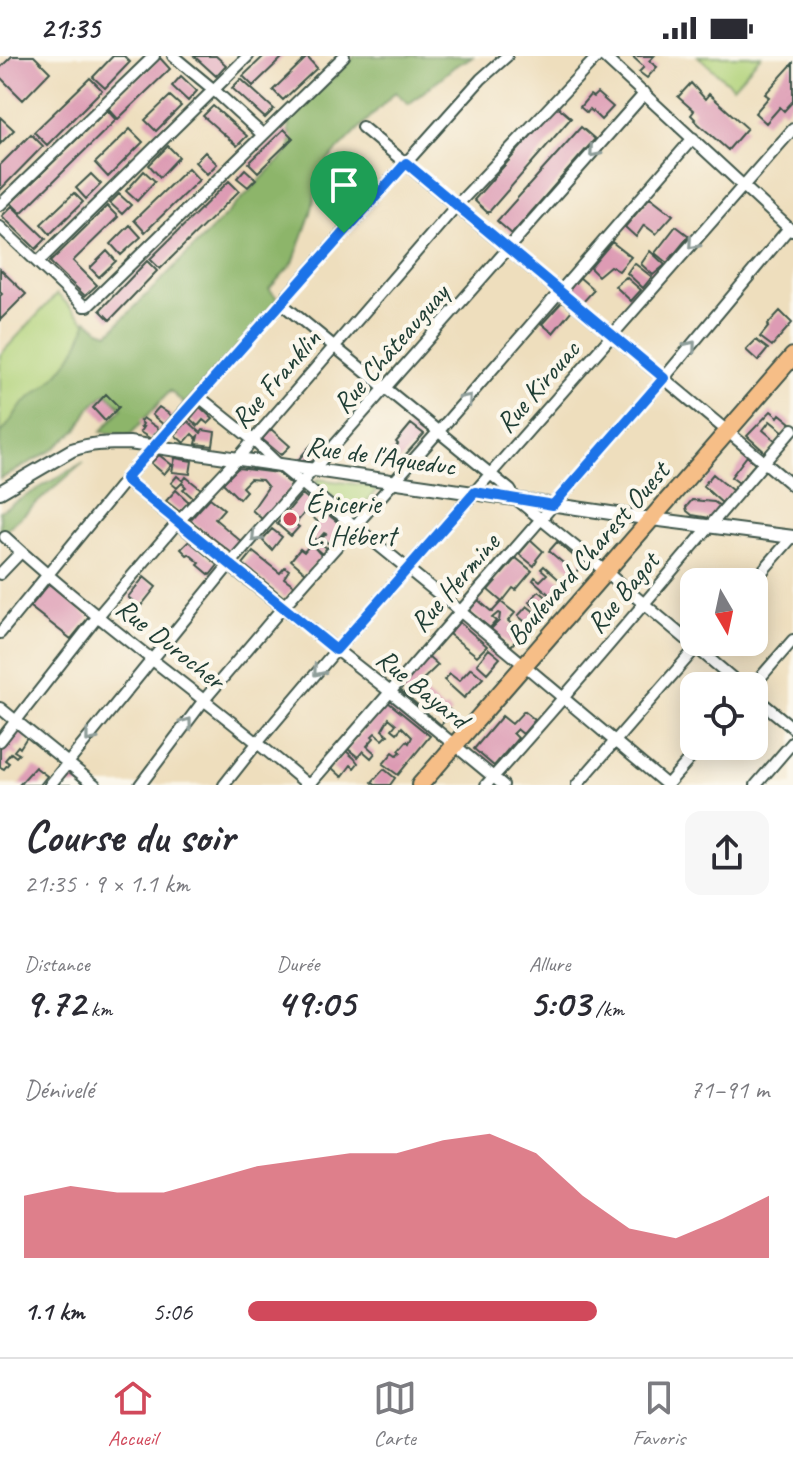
<!DOCTYPE html>
<html lang="fr">
<meta charset="utf-8">
<style>
body{margin:0;font-family:Caveat,sans-serif;background:#f7f7f7;color:#2b2b33;height:100vh;display:flex;flex-direction:column;font-size:30px;white-space:nowrap}
*{box-sizing:border-box;margin:0}
p{font-size:26px;color:#7c7c81}
.icon{flex:none;width:44px;height:44px;fill:none;stroke:currentColor;stroke-width:2;stroke-linecap:round;stroke-linejoin:round}
.map{position:relative;height:729px;overflow:hidden}
.side{display:flex;flex-direction:column;background:#fff;flex:1}
.side>*{flex:none}
.needle{width:52px;rotate:171deg}
.buttons{position:absolute;left:680px;top:512px;display:grid;gap:16px}
.buttons a{display:grid;place-items:center;width:88px;height:88px;border-radius:16px;background:#fff;box-shadow:0 4px 20px #0003;font-size:40px}
.pin{position:absolute;display:grid;place-items:center;width:68px;height:68px;color:#fff;margin:-82px -34px;border-radius:50% 50% 50% 0;rotate:-45deg;box-shadow:0 0 8px #0007}
.pin .icon{rotate:45deg}
.round{display:grid;place-items:center;flex:none;width:84px;height:84px;border-radius:16px;background:#f7f7f7}
.head{display:flex;align-items:center;justify-content:space-between;height:136px;padding:0 24px}
h1{font-size:44px;font-weight:800;line-height:60px}
.metrics{display:grid;grid-template-columns:repeat(3,1fr);gap:12px;height:136px;padding:8px 24px}
.metrics div{display:grid;align-content:center}
.metrics b{font-size:40px;font-weight:800}
.metrics small{font-size:22px;font-weight:400}
.metrics p{font-size:22px}
.chart{height:224px;padding:16px 24px}
.chart p{display:flex;justify-content:space-between}
.chart svg{width:100%;height:144px;margin-top:8px;fill:#d1495b;opacity:.7}
ul{padding:0 24px;list-style:none;font-size:26px}
li{display:grid;grid-template-columns:128px 96px 1fr;align-items:center;height:60px}
li i{height:20px;border-radius:10px;background:#d1495b}
.status{display:flex;justify-content:space-between;align-items:center;height:56px;padding:0 40px;background:#fff;direction:ltr}
.status svg{height:22px;fill:currentColor}
.tab-bar{display:flex;justify-content:space-around;align-items:center;height:112px;border-top:2px solid #e1e1e2;background:#fff;font-size:22px;color:#7c7c81}
.tab-bar a{display:grid;justify-items:center;gap:4px}
.tab-bar .selected{color:#d1495b}
.map>svg:first-child{display:block}
</style>
<div class="status"><b>21:35</b><svg viewBox="0 0 49 12"><path d="M0 12V9h3v3zM5 12V6h3v6zM10 12V3h3v9zM15 12V0h3v12zM26 1h20v11H26zM47 4h2v5h-2z"/></svg></div>
<div class="map">
<svg width="793" height="729" viewBox="0 0 793 729">
<rect width="100%" height="100%" fill="#fbf7ec"/>
<filter id="ink" filterUnits="userSpaceOnUse"><feTurbulence type="fractalNoise" baseFrequency=".0125" numOctaves="2"/><feDisplacementMap in="SourceGraphic" scale="16" xChannelSelector="R" yChannelSelector="G"/><feConvolveMatrix kernelMatrix="1 2 1 2 8 2 1 2 1" color-interpolation-filters="sRGB"/></filter>
<filter id="wash" filterUnits="userSpaceOnUse"><feTurbulence type="fractalNoise" baseFrequency=".006" numOctaves="4" result="noise"/><feDisplacementMap in="SourceGraphic" scale="32" xChannelSelector="R" yChannelSelector="G"/><feGaussianBlur stdDeviation="1.8" result="paint"/><feColorMatrix in="noise" values="0 0 0 0 0 0 0 0 0 0 0 0 0 0 0 0 0 1.4 0 .05"/><feComposite in="paint" operator="in"/></filter>
<g filter="url(#wash)">
<rect width="100%" height="100%" fill="#eedebd"/>
<path fill="#b2d37b" stroke="#688858" stroke-width="2" d="M698,0H761L733,31Z
M57,238L97,277L0,380V299Z
M317,423L379,431L356,459L316,428Z"/>
<path fill="#8db56b" stroke="#567950" stroke-width="2" d="M355,0H474L455,10L409,48L395,36L328,104L320,118L311,157L293,207L269,233L279,244L186,349L170,335L130,379L101,376L122,352L106,337L90,352L77,374L51,395L0,423V378C10,369 14,357 23,348C31,340 40,335 48,328C66,311 82,287 87,264L100,274L109,277L291,93L288,66Z
M84,406L0,479V455Z"/>
<g id="blocks">
<path fill="#dd9bb4" d="M12,0H34L50,16L23,44L0,21V12Z
M113,0H124L130,6L105,32L93,21Z
M194,0H216L226,9L216,20Z
M264,0H284L253,30L243,20Z
M632,0H654L649,5L657,11L647,22L639,16L644,11Z
M307,1L317,12L283,44L273,34Z
M160,2L170,13L118,63L108,52Z
M793,7V45L784,55L780,51L766,67L755,57L769,41L765,38Z
M181,20L197,35L188,45L172,30Z
M90,22L102,34L47,89L34,76Z
M241,23L274,53L265,62L232,32Z
M691,27L705,43L709,38L747,72L728,94L694,64L695,63L691,59L694,55L678,41Z
M597,37L613,51L601,64L590,53L587,57L580,51L590,39L593,41Z
M170,40L181,50L156,75L145,64Z
M213,50L247,80L237,90L203,60Z
M557,50L571,62L488,157L474,144Z
M107,54L116,64L21,157L11,147Z
M0,61L14,74L0,88Z
M581,71L595,83L512,178L497,165Z
M130,73L143,86L108,121L95,107Z
M284,73L293,82L258,116L249,107Z
M31,78L43,90L0,134V109Z
M168,90L179,101L160,121L149,109Z
M205,96L217,108L207,118L195,106Z
M188,112L199,124L145,176L134,164Z
M245,113L256,123L248,131L237,122Z
M144,115L155,125L137,145L126,135Z
M91,118L101,128L86,143L76,132Z
M229,125L239,135L160,213L150,203Z
M74,137L83,146L50,178L41,168Z
M119,138L131,149L122,158L110,147Z
M650,141L673,159L656,178L644,169L636,181L625,171Z
M12,150L46,183L36,193L2,160Z
M107,150L118,161L73,205L97,229L85,240L50,206Z
M130,169L141,181L121,199L111,188Z
M676,170L689,180L667,207L655,197Z
M612,186L631,201L619,215L610,210L598,220L590,212Z
M107,195L116,205L99,221L90,212Z
M650,195L665,209L653,219L641,208Z
M147,205L157,215L110,264L100,254Z
M634,207L652,221L643,232L627,217Z
M0,213L26,238L0,264V240L2,238L0,236Z
M579,221L594,234L583,246L568,236Z
M626,221L641,234L631,245L615,230Z
M562,246L572,254L553,277L542,268Z
M780,255L792,267L772,290L760,281L769,270L768,268Z
M756,284L768,293L758,305L746,294Z
M106,338L119,351L105,365L93,352Z
M159,351L172,360L164,369L152,359Z
M200,351L213,363L208,368L203,364L198,370L190,363Z
M771,355L778,361L780,358L791,367L784,376L770,365L763,374L776,385L766,397L747,380Z
M143,362L159,373L151,383L140,376L143,371H141L143,368L140,365Z
M188,365L201,377L203,374L215,376L213,390L196,388L198,380L196,382L192,378L184,387L175,379Z
M411,368L424,378L399,406L390,397L398,388L396,386Z
M271,373L290,390L281,399L262,383Z
M312,388L322,396L314,406L298,404Z
M159,399L172,409L164,418L151,407Z
M747,400L757,409L739,427L731,421Z
M175,402L192,405L190,418L172,416Z
M238,412L278,417L293,430L263,464L252,454L268,431L262,424L250,423L242,431L246,435L239,443L223,427Z
M713,418L733,435L722,447L703,430Z
M177,420L183,425L186,421L201,433L193,442L183,433L186,431L182,427L177,432L171,427Z
M176,434L189,446L180,456L166,445Z
M302,438L345,472L330,489L322,482L326,478L324,477L317,485L327,492L322,498L314,491L322,500L306,517L291,504L300,493L304,496L315,483L309,477L318,466L306,455L295,468L299,471L291,480L277,468Z
M210,442L224,453L215,463L243,487L233,498L190,464Z
M692,444L714,446L720,450L710,462L692,459L687,455L686,451Z
M272,473L282,481L272,494L262,484Z
M531,484L543,495L536,504L537,505L534,510L519,498Z
M189,485L218,509L210,519L198,509L200,507L189,498L187,499L181,493Z
M557,486L583,508L575,517L549,495Z
M253,496L280,517L285,511L289,514L284,522L295,530L285,542L243,508Z
M516,502L532,515L516,534L513,532L502,546L488,534Z
M544,510L564,528L552,541L533,524L535,521L540,525L547,518L541,513Z
M144,521L156,531L140,551L128,541Z
M49,528L89,561L71,583L30,551Z
M539,535L550,544L541,555L529,546Z
M478,544L492,556L501,546L515,557L508,565L514,570L510,574L518,582L511,590L491,573L499,565L500,558L498,557L492,562L496,565L490,572L469,555Z
M527,550L537,558L529,569L518,560Z
M459,566L487,590L477,600L449,578Z
M489,593L500,602L487,617L477,608Z
M428,600L438,609L414,632L417,635L419,632L444,654L446,651L452,656L441,669L399,633Z
M471,612L483,622L464,642L444,624L450,618L459,625Z
M388,646L430,680L398,719L383,708L393,696L397,699L401,696L399,694L407,685L409,687L412,681L402,671L397,677L392,673L396,668L389,662L382,674L388,679L383,684L375,677L372,680L374,682L367,690L375,697L371,702L363,695L358,701L348,693Z
M524,655L535,664L523,678L517,673L513,677L518,682L494,710L474,693L502,660L512,668Z
M15,672L27,681L20,692L18,690L14,695L19,698L16,701L11,697L5,704L9,707L4,713L0,711V690Z
M346,695L354,702L358,707L354,712L351,709L342,721L332,712Z
M35,711L47,720L40,729H19Z
M384,713L395,722L390,729H375L372,726Z
M68,715L79,724L85,729H57Z"/>
</g>
</g>
<g filter="url(#ink)">
<use href="#blocks" fill-opacity="0" stroke="#3e5549" stroke-width="2"/>
<g fill="none" stroke-linecap="round" stroke-linejoin="round">
<g stroke="#3e5549" stroke-width="14">
<path id="minor" d="M173,0L214,34L262,78
M603,0L792,175
M362,71L793,430
M0,149L154,0
M0,171L84,250H88L344,0
M38,206L248,0
M281,247L510,434L515,442L606,516L742,630
M198,340L253,384L278,408L461,556L667,729
M125,423L229,509L389,635L503,729
M5,481C101,569 209,644 308,729
M0,518L21,496
M753,526L793,480
M0,577L153,390L481,23L507,0
M753,630L793,584
M754,640L793,672
M0,652L95,729
M0,685L98,560L178,466L237,403L456,150L598,0
M50,729L229,509L645,37
M140,729L204,644L283,551L438,376L693,82
M224,729L258,686L336,594L793,73
M309,729L664,322L789,172
M486,729C592,613 690,491 793,373
M577,729L701,586
M667,729L701,690
M756,729L793,686"/>
</g>
<g stroke="#3e5549" stroke-width="16">
<path id="tertiary" d="M0,436L72,394C91,387 109,387 129,387L652,463L793,481"/>
</g>
<g stroke="#3e5549" stroke-width="20">
<path id="primary" d="M420,729L793,300"/>
</g>
<use href="#minor" stroke="#fff" stroke-width="10"/>
<use href="#tertiary" stroke="#fff" stroke-width="12"/>
<use href="#primary" stroke="#f6be87" stroke-width="16"/>
</g>
<defs><path id="oneway-chevron" d="M-2-3.5L2.5 0L-2 3.5" fill="none" stroke-width="1.6" stroke-linecap="round" stroke-linejoin="round" transform="scale(2)"/></defs>
<g stroke="#8f9e9a">
<use href="#oneway-chevron" transform="translate(594 96) rotate(131)"/>
<use href="#oneway-chevron" transform="translate(693 188) rotate(131)"/>
<use href="#oneway-chevron" transform="translate(691 290) rotate(-50)"/>
<use href="#oneway-chevron" transform="translate(467 343) rotate(-49)"/>
<use href="#oneway-chevron" transform="translate(256 481) rotate(133)"/>
<use href="#oneway-chevron" transform="translate(318 615) rotate(130)"/>
<use href="#oneway-chevron" transform="translate(187 667) rotate(-53)"/>
<use href="#oneway-chevron" transform="translate(90 681) rotate(129)"/>
</g>
</g>
<g fill="none" stroke-linecap="round" stroke-linejoin="round" filter="url(#ink)">
<g stroke="#fff" stroke-width="16">
<path id="route" d="M406,107L664,322L553,449L475,436L336,594L125,423Z"/>
</g>
<use href="#route" stroke="#1a73e8" stroke-width="10"/>
</g>
<circle fill="#d1495b" stroke="#fbf7ec" stroke-width="3" cx="290" cy="463" r="8"/>
<g text-anchor="middle" stroke-width="8" stroke-linejoin="round" paint-order="stroke">
<g font-size="28" fill="#1f3d34" stroke="#fbf7ec">
<text transform="translate(390 292) rotate(-49)" y="10">Rue Châteauguay</text>
<text transform="translate(275 322) rotate(-49)" y="10">Rue Franklin</text>
<text transform="translate(537 330) rotate(-49)" y="10">Rue Kirouac</text>
<text transform="translate(381 399) rotate(8)" y="10">Rue de l'Aqueduc</text>
<text transform="translate(587 497) rotate(-49)" y="10">Boulevard Charest Ouest</text>
<text transform="translate(454 526) rotate(-49)" y="10">Rue Hermine</text>
<text transform="translate(622 536) rotate(-50)" y="10">Rue Bagot</text>
<text transform="translate(171 587) rotate(38)" y="10">Rue Durocher</text>
<text transform="translate(423 632) rotate(39)" y="10">Rue Bayard</text>
</g>
<g font-size="28" fill="#1f3d34" stroke="#fbf7ec" text-anchor="start">
<text x="306" y="457">Épicerie<tspan x="306" dy="32">L. Hébert</tspan></text>
</g>
</g>
</svg>
<div class="buttons">
<a><svg class="needle" viewBox="-14 -14 28 28"><path d="M0-13l5 13h-10z" fill="#e53935"/><path d="M0 13l5-13h-10z" fill="#7c7c81"/></svg></a>
<a><svg class="icon" aria-label="locate" viewBox="0 0 24 24"><circle cx="12" cy="12" r="6"/><path d="M12 2v4M12 18v4M2 12h4M18 12h4"/></svg></a>
</div>
<div class="pin" style="left:344px;top:177px;background:#1e9e55"><svg class="icon" aria-label="arrive" viewBox="0 0 24 24"><path d="M6 21V4h12l-3 4 3 4H6"/></svg></div>
</div>
<section class="side">
<div class="head"><div><h1>Course du soir</h1><p>21:35 · 9 × 1.1 km</p></div><a class="round"><svg class="icon" aria-label="share" viewBox="0 0 24 24"><path d="M12 15V3M7 8l5-5 5 5M5 13v7h14v-7"/></svg></a></div>
<div class="metrics">
<div><p>Distance</p><b>9.72<small> km</small></b></div>
<div><p>Durée</p><b>49:05</b></div>
<div><p>Allure</p><b>5:03<small> /km</small></b></div>
</div>
<div class="chart"><p><span>Dénivelé</span>71–91 m</p>
<svg viewBox="0 0 160 44" preserveAspectRatio="none"><path d="M0 44V25L10 22L20 24L30 24L40 20L50 16L60 14L70 12L80 12L90 8L100 6L110 12L120 25L130 35L140 38L150 32L160 25V44z"/></svg>
</div>
<ul>
<li><b>1.1 km</b>5:06<i style="width:67%"></i></li>
</ul>
</section>
<nav class="tab-bar">
<a class="selected"><svg class="icon" aria-label="home" viewBox="0 0 24 24"><path d="M3 11l9-7 9 7M6 9v11h12V9"/></svg>Accueil</a>
<a><svg class="icon" aria-label="map" viewBox="0 0 24 24"><path d="M3 6l6-2 6 2 6-2v14l-6 2-6-2-6 2zM9 4v14M15 6v14"/></svg>Carte</a>
<a><svg class="icon" aria-label="saved" viewBox="0 0 24 24"><path d="M7 4h10v16l-5-4-5 4z"/></svg>Favoris</a>
</nav>
